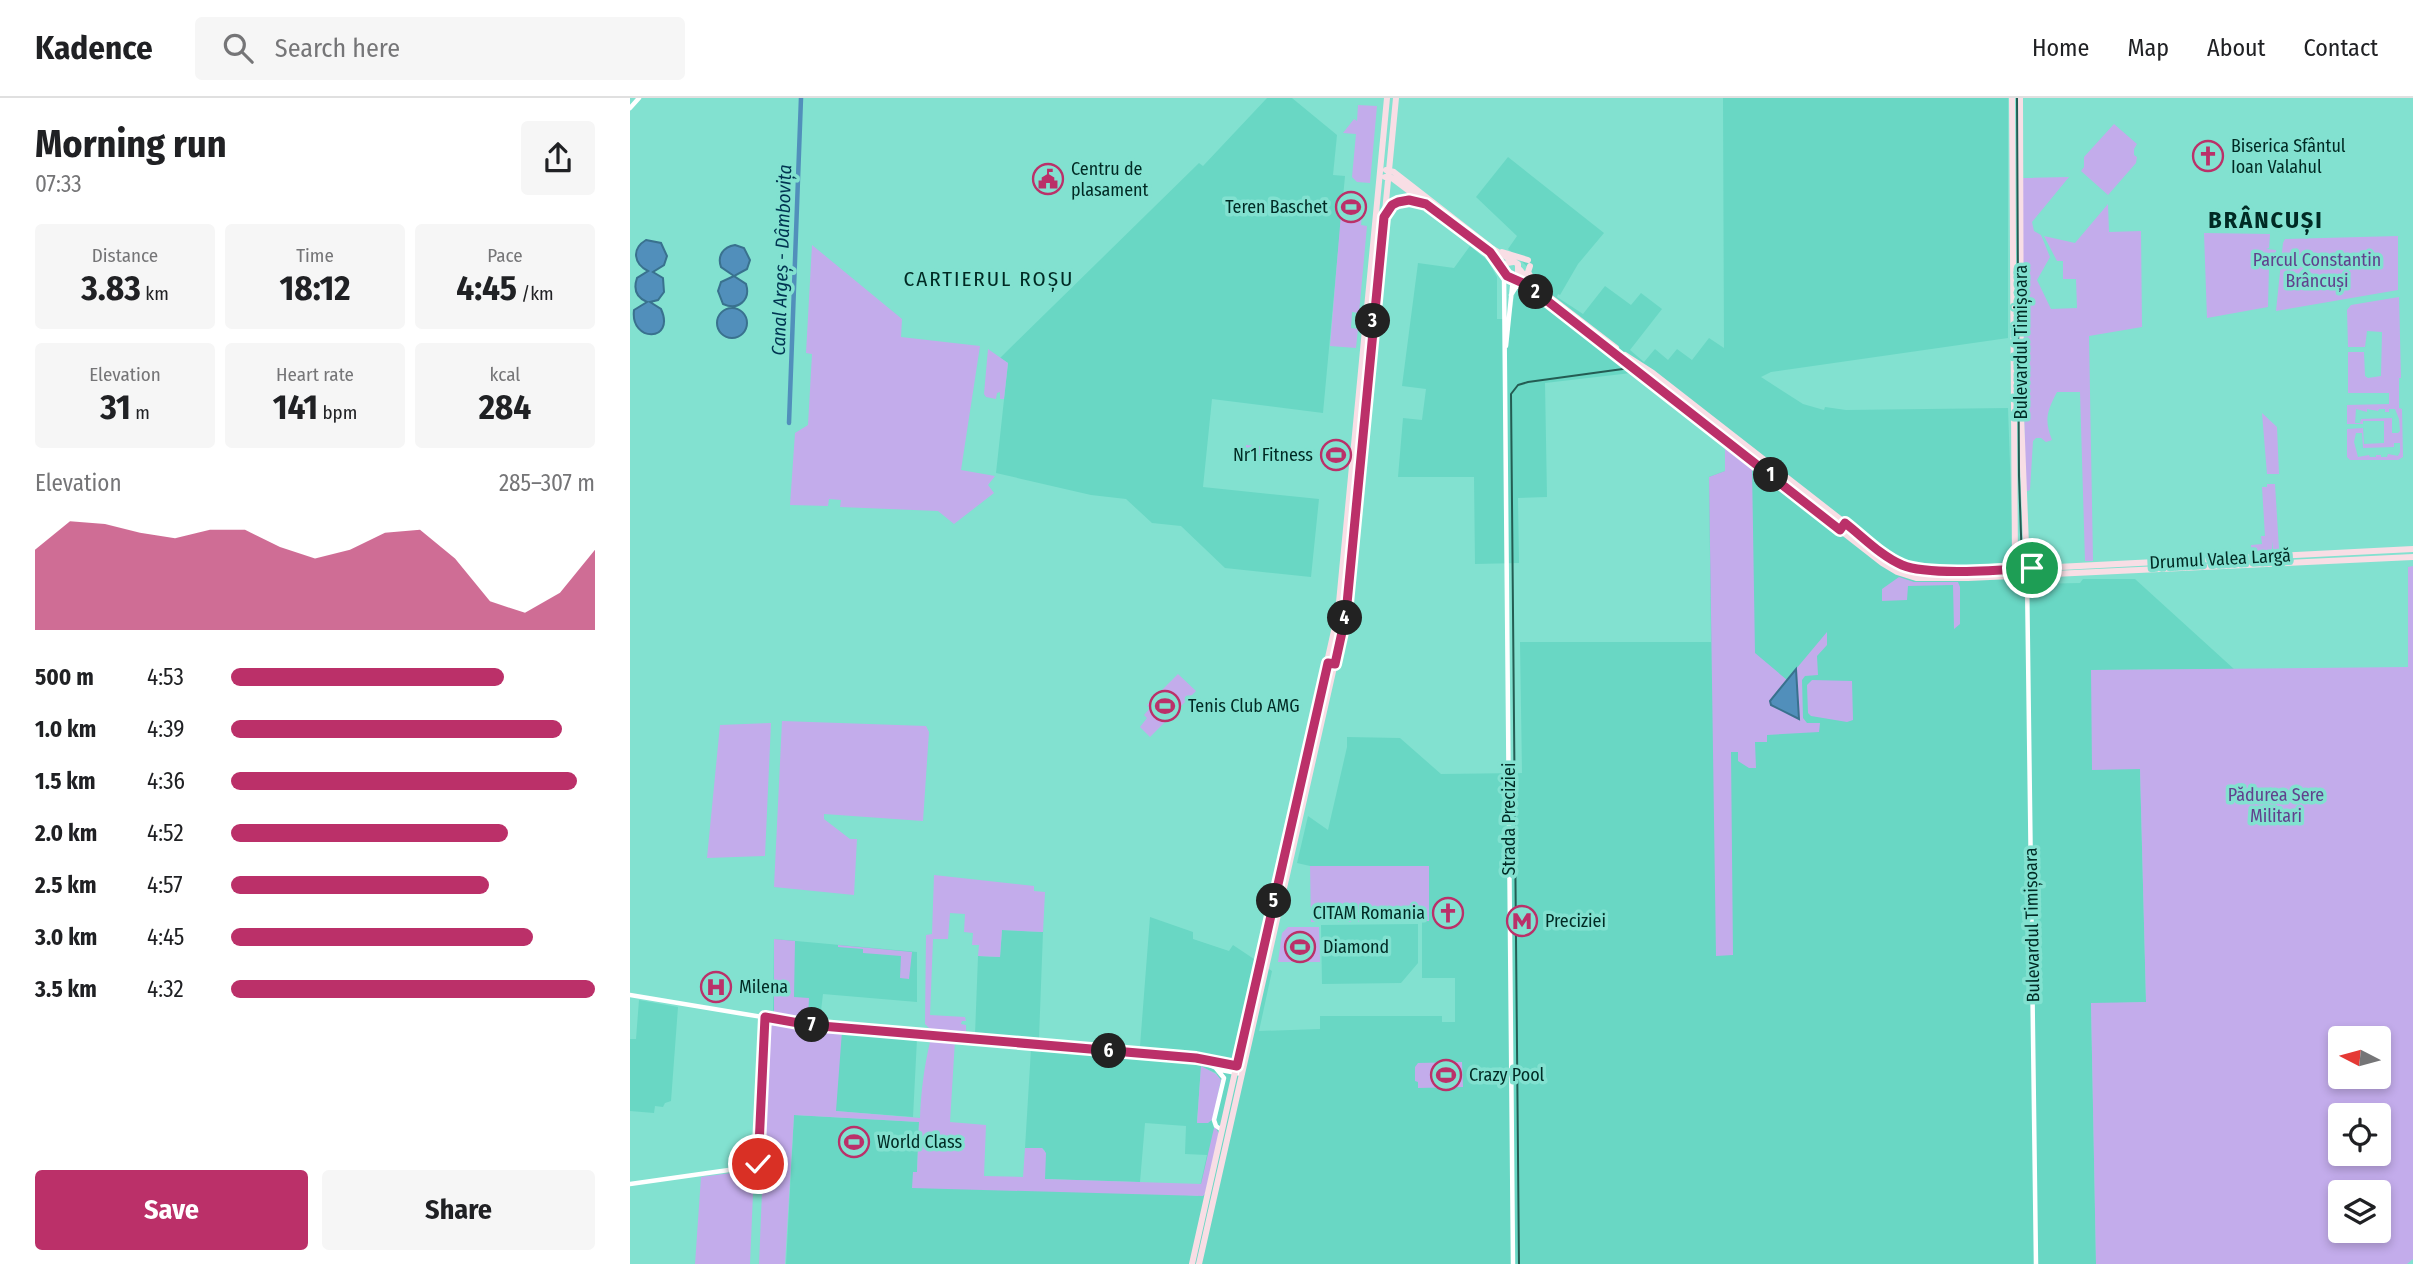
<!DOCTYPE html>
<meta charset="utf-8">
<style>
body{margin:0;font-family:"Fira Sans Condensed",sans-serif;background:#f6f6f6;color:#202124;height:100vh;display:flex;flex-direction:column;font-size:26px;white-space:nowrap}
*{box-sizing:border-box;margin:0}
p{font-size:23px;color:#757577}
.icon{flex:none;width:38px;height:38px;fill:none;stroke:currentColor;stroke-width:2;stroke-linecap:round;stroke-linejoin:round}
.map{position:relative;flex:1;overflow:hidden}
.side{display:flex;flex-direction:column;background:#fff;width:630px}
.side>*{flex:none}
.needle{width:46px;rotate:276deg}
.buttons{position:absolute;left:1698px;top:928px;display:grid;gap:14px}
.buttons a{display:grid;place-items:center;width:63px;height:63px;border-radius:7px;background:#fff;box-shadow:0 4px 10px #0003;font-size:35px}
.pin{position:absolute;display:grid;place-items:center;width:60px;height:60px;color:#fff;margin:-30px;border:4px solid #fff;border-radius:50%;box-shadow:0 2px 7px #0007}
.km{position:absolute;width:35px;height:35px;margin:-18px;border-radius:50%;background:#222;color:#fff;font-size:19px;line-height:35px;text-align:center}
.round{display:grid;place-items:center;flex:none;width:74px;height:74px;border-radius:7px;background:#f6f6f6}
.head{display:flex;align-items:center;justify-content:space-between;height:119px;padding:0 35px}
h1{font-size:38px;font-weight:700;line-height:52px}
.figures{display:grid;grid-template-columns:repeat(3,1fr);gap:10px;height:119px;padding:7px 35px}
.figures div{display:grid;align-content:center;border-radius:7px;background:#f6f6f6;text-align:center}
.figures b{font-size:35px;font-weight:700}
.figures small{font-size:19px;font-weight:400}
.figures p{font-size:19px}
.chart{height:196px;padding:14px 35px}
.chart p{display:flex;justify-content:space-between}
.chart svg{width:100%;height:126px;margin-top:7px;fill:#bb3069;opacity:.7}
.cta{display:flex;gap:14px;margin-top:auto;padding:14px 35px}
.cta a{flex:1;height:80px;border-radius:7px;background:#bb3069;color:#fff;font-size:28px;font-weight:700;line-height:80px;text-align:center}
.cta a+a{background:#f6f6f6;color:#202124}
ul{padding:0 35px;list-style:none;font-size:23px}
li{display:grid;grid-template-columns:112px 84px 1fr;align-items:center;height:52px}
li i{height:18px;border-radius:9px;background:#bb3069}
header{display:flex;align-items:center;gap:42px;box-sizing:border-box;height:98px;padding:0 35px;background:#fff;border-bottom:2px solid #e0e0e0}
header strong{font-size:33px}
nav{display:flex;gap:38px;margin-inline-start:auto;font-size:24px}
.search{width:490px;height:63px;background:#f6f6f6;display:flex;align-items:center;gap:18px;box-sizing:border-box;padding:0 24px;border-radius:7px;color:#757577;font-size:26px}
main{display:flex;flex:1;min-height:0}
.map>svg:first-child{display:block}
</style>
<header>
<strong>Kadence</strong>
<div class="search"><svg class="icon" aria-label="search" viewBox="0 0 24 24"><circle cx="10" cy="10" r="6"/><path d="M15 15l6 6"/></svg>Search here</div>
<nav><a>Home</a><a>Map</a><a>About</a><a>Contact</a></nav>
</header>
<main>
<section class="side">
<div class="head"><div><h1>Morning run</h1><p>07:33</p></div><a class="round"><svg class="icon" aria-label="share" viewBox="0 0 24 24"><path d="M12 15V3M7 8l5-5 5 5M5 13v7h14v-7"/></svg></a></div>
<div class="figures">
<div><p>Distance</p><b>3.83<small> km</small></b></div>
<div><p>Time</p><b>18:12</b></div>
<div><p>Pace</p><b>4:45<small> /km</small></b></div>
</div>
<div class="figures">
<div><p>Elevation</p><b>31<small> m</small></b></div>
<div><p>Heart rate</p><b>141<small> bpm</small></b></div>
<div><p>kcal</p><b>284</b></div>
</div>
<div class="chart"><p><span>Elevation</span>285–307 m</p>
<svg viewBox="0 0 160 44" preserveAspectRatio="none"><path d="M0 44V16L10 6L20 7L30 10L40 12L50 9L60 9L70 15L80 19L90 16L100 10L110 9L120 19L130 34L140 38L150 31L160 16V44z"/></svg>
</div>
<ul>
<li><b>500 m</b>4:53<i style="width:75%"></i></li>
<li><b>1.0 km</b>4:39<i style="width:91%"></i></li>
<li><b>1.5 km</b>4:36<i style="width:95%"></i></li>
<li><b>2.0 km</b>4:52<i style="width:76%"></i></li>
<li><b>2.5 km</b>4:57<i style="width:71%"></i></li>
<li><b>3.0 km</b>4:45<i style="width:83%"></i></li>
<li><b>3.5 km</b>4:32<i style="width:100%"></i></li>
</ul>
<div class="cta"><a>Save</a><a>Share</a></div>
</section>
<div class="map">
<svg width="1783" height="1166" viewBox="0 0 1783 1166">
<rect width="100%" height="100%" fill="#82e1d0"/>
<path fill="#69d7c4" fill-rule="evenodd" d="M637,0H662L707,37L703,77L715,78L693,315L582,301L573,389L689,401L681,479L595,470L551,428L522,425L496,401L461,397L366,375L378,265L370,260L569,65L573,68Z
M1093,0H1378V240L1141,274L1131,279L1173,306L1194,312L1195,309L1216,312L1378,310L1384,481H1402V486L1450,485L1453,481H1505L1604,571L1461,572L1510,671L1516,904L1461,906L1466,1166H156L164,1017L289,1024L287,1074H283L568,1098L577,1057L555,1056L556,1028L515,1025L510,1084L415,1081V1053L412,1050H395L401,951L509,961L520,819L563,834V841L599,853L603,847L642,873L629,933L690,931V918H812V924H825V880H792V823H799L680,768L667,765L678,718L698,732L717,649V639L770,640L811,676L892,675L890,544H1081L1079,379L1095,373V348L1001,275L915,285L917,399L888,400L889,465L845,466L844,379H768L773,320L792,322L796,291L772,288L788,165L824,170L840,148L858,163L867,179V221H880L885,194L902,173L878,151L887,138L846,99L878,59L974,135L948,166L930,197L928,196L927,199L953,216L975,188L1001,207L1011,195L1032,211L1000,252L1014,264L1025,251L1038,262L1047,251L1062,262L1079,240L1094,250ZM571,969L586,975L590,981L578,1025L567,1024Z
M788,826V865L771,885L692,886L691,827Z
M372,832L413,834L409,940L345,937L348,858L370,859Z
M144,841L287,854V904L193,896L190,921L146,916L143,912Z
M9,902L48,909L41,1003L35,1005L33,1009L25,1008L24,1015L0,1013V941H6Z
M211,935L287,941L283,1019L205,1013Z"/>
<path fill="#c3aceb" fill-rule="evenodd" d="M728,7L747,8L740,85L727,84L722,79L726,36L713,35L724,21L727,23Z
M1484,26L1507,46L1504,51V57L1507,59L1506,65L1478,97L1451,73L1454,69V59Z
M1439,79L1402,124L1404,133L1411,137L1420,159L1407,182L1421,211L1447,210L1446,181H1433V163H1427L1414,138L1445,145L1478,106L1479,134L1511,133L1512,229L1459,238L1463,463H1455L1450,294H1427C1417,313 1414,322 1422,342L1416,344L1411,340H1406L1403,343L1400,392L1395,394L1392,80Z
M712,104L733,106L731,127L737,128L729,215L722,214L721,230L728,231L726,250L700,248Z
M1574,135L1640,136L1639,150L1636,151L1646,152L1645,168H1636L1639,169L1638,209L1577,220Z
M1768,138V192L1646,213L1653,145L1655,141Z
M182,147L272,221L271,239L350,248L331,372L365,378L358,387L364,395L324,426L308,413L210,409L211,402L199,401L198,408L160,407L165,335L178,327L182,256L176,255Z
M1769,199L1771,280H1769V310L1772,311L1773,359L1768,362H1720L1717,359V331L1733,330L1734,346L1754,345V323H1733V326H1717V307L1759,306V295H1718V254H1734L1735,278L1738,280L1751,278L1752,234L1737,233L1735,249H1718L1717,212L1721,207ZM1726,311L1737,314V311L1748,313L1749,311H1755V314H1759V311H1765L1769,321L1770,333L1768,335H1762V320L1731,321L1730,325H1725ZM1726,335H1732L1733,350L1764,349V345H1770V354L1768,358L1758,356L1757,359H1751V357H1746V359H1740L1739,357L1728,359L1724,344Z
M358,251L378,265L374,301H370V294L367,295L366,301L356,299L354,296Z
M1632,315L1647,329L1649,376H1637Z
M616,347L674,353L673,362L615,357Z
M1095,348L1122,369L1125,555L1157,582L1140,603L1168,620L1166,571L1197,534V547L1187,558L1188,577L1175,578L1172,582L1173,620L1177,625H1190L1189,634L1137,637V644H1125L1126,670H1119L1108,663V654H1101L1103,857L1086,858L1079,379L1095,373Z
M1637,386H1645L1649,451H1643L1642,443V453L1621,454V447L1632,446L1631,438H1635L1632,389H1637Z
M1783,468V1161L1777,1166H1466L1461,905L1516,904L1510,671L1462,672L1461,572L1778,569V469ZM1710,940H1748V978H1710ZM1710,1017H1748V1055H1710ZM1710,1094H1748V1132H1710Z
M1269,479L1284,484H1328L1330,489V526L1324,531L1323,487L1278,488L1277,502L1252,503V491Z
M548,576L566,593L520,639L510,629L517,620L514,617L520,610L517,607Z
M1182,582L1222,583L1223,622L1217,624L1181,618L1178,615L1177,587Z
M152,623L296,628L299,634L293,723L194,716V721L220,741H227L224,797L144,789Z
M141,625L135,758L77,760L90,627Z
M680,768H799V823L681,824Z
M304,777L404,788V793L415,794L413,834L372,832L370,859L348,858L349,847H342L343,835L334,834L335,816L320,815L318,841H303L300,917L335,919L336,923H332L331,926L336,927V935L300,931L295,926L296,837L302,836Z
M658,829H689L690,864H648L652,835Z
M144,841L165,843L164,899L179,900L178,920L144,914Z
M208,847L282,854L279,881L270,880L271,858L233,855V851L208,849Z
M141,927L212,933L206,1013L290,1020C291,993 294,970 300,944L305,941L325,942L320,1024L356,1027L354,1078L393,1079L395,1050H412L416,1055L415,1081L571,1086L584,1030H586L589,1036L575,1096L573,1098L282,1090L283,1074H287L289,1024L164,1017L155,1166H129L135,1021Z
M832,964L833,989L788,990V984L785,983V969L788,965Z
M571,968L586,976L591,982L583,1021L578,1025H567Z
M124,1072L120,1166H65L71,1079Z"/>
<path fill="#518fbb" stroke="#39718e" stroke-width="2" d="M16,142L31,145L37,158L34,167L23,174L33,180L34,194L28,202L20,204L31,211C46,244 0,245 4,212L17,204C7,200 3,192 7,180L18,173C4,166 1,151 16,142Z
M105,147L114,150L120,162L117,171L104,178L116,186C121,202 108,213 93,206L88,193L91,184L104,178L91,169C87,158 93,149 105,147Z
M87 225a15 15 0 1 1 30 0a15 15 0 1 1-30 0Z
M1166,571L1169,621L1141,607L1140,603Z"/>
<g fill="none" stroke-linecap="round" stroke-linejoin="round">
<path stroke="#518fbb" stroke-width="4.5" d="M159,325L171,0"/>
<path stroke="#fff" stroke-width="4.5" d="M0,10L9,0
M874,175L883,1166
M881,197L886,189L895,186
M876,248L883,180
M1397,478L1406,1166
M0,897L180,927L566,960L613,970
M570,963L591,972L612,976
M585,969L594,980L584,1022L586,1028L592,1032
M132,1063L129,1048L135,919
M127 1068a5 5 0 1 1 10 0a5 5 0 1 1-10 0Z
M0,1086L127,1068"/>
<path stroke="#f8dee5" stroke-width="6" d="M1382,0L1385,467L1383,471
M1390,0L1391,316L1397,474
M756,72L764,74L863,151L888,166V176L880,180L875,176L874,171L877,165L883,164
M755,79L762,80L860,154L874,173
M755,117C766,101 777,101 794,105
M872,154L898,162
M900,168L898,174L903,182
M890,172L900,184L986,250
M884,180L897,187L1252,465L1267,474L1286,480H1338L1783,459
M995,257L1023,275L1255,456L1269,465L1290,471L1370,472L1783,451
M562,1166L708,515L757,0
M569,1166L716,516L766,0"/>
<path stroke="#245c53" stroke-width="2" d="M889,1166L881,296L888,287L898,284L1000,270L1010,271L1265,469L1293,477H1379L1386,475L1392,466L1389,378L1387,0"/>
</g>
<g fill="none" stroke-linecap="round" stroke-linejoin="round">
<g stroke="#fff" stroke-width="14">
<path id="route" d="M128,1066L132,1063L129,1048L135,919L180,927L566,960L607,968L698,565L705,566L716,516L754,119L762,107L768,104L779,102L796,106L860,154L877,178L897,187L1210,432L1215,425C1233,439 1251,458 1272,467C1298,478 1372,472 1402,470"/>
</g>
<use href="#route" stroke="#bb3069" stroke-width="9"/>
</g>
<defs>
<g id="church-ring" transform="scale(1.575)"><circle r="9.5" fill="#82e1d0" stroke="#bb3069" stroke-width="1.5"/><path d="M-1.2-6h2.4v3.5h3.3v2.4h-3.3V6h-2.4V-.1h-3.3v-2.4h3.3Z" fill="#bb3069"/></g>
<g id="civic-ring" transform="scale(1.575)"><circle r="9.5" fill="#82e1d0" stroke="#bb3069" stroke-width="1.5"/><path d="M-.6-6.5H3V-4.5H.6V-3L4-1V1h2V6H-6V1h2V-1L-.6-3ZM-1.2 2.5V6h2.4V2.5Z" fill="#bb3069"/></g>
<g id="stadium-ring" transform="scale(1.575)"><circle r="9.5" fill="#82e1d0" stroke="#bb3069" stroke-width="1.5"/><path d="M0-5a6.5 5 0 1 0 0 10a6.5 5 0 1 0 0-10ZM-3.5-1.8h7v3.6h-7Z" fill="#bb3069"/></g>
<g id="metro-ring" transform="scale(1.575)"><circle r="9.5" fill="#82e1d0" stroke="#bb3069" stroke-width="1.5"/><path d="M-5.5 5V-5H-3L0 0L3-5H5.5V5H3V-.5L0 4L-3-.5V5Z" fill="#bb3069"/></g>
<g id="hospital-ring" transform="scale(1.575)"><circle r="9.5" fill="#82e1d0" stroke="#bb3069" stroke-width="1.5"/><path d="M-5-5h3v3.5h4V-5h3V5h-3V1.5h-4V5h-3Z" fill="#bb3069"/></g>
</defs>
<g fill-rule="evenodd">
<use href="#church-ring" x="1578" y="58"/>
<use href="#civic-ring" x="418" y="81"/>
<use href="#stadium-ring" x="721" y="109"/>
<use href="#stadium-ring" x="706" y="357"/>
<use href="#stadium-ring" x="535" y="608"/>
<use href="#church-ring" x="818" y="815"/>
<use href="#metro-ring" x="892" y="823"/>
<use href="#stadium-ring" x="670" y="849"/>
<use href="#hospital-ring" x="86" y="889"/>
<use href="#stadium-ring" x="816" y="977"/>
<use href="#stadium-ring" x="224" y="1044"/>
</g>
<g text-anchor="middle" stroke-width="7" stroke-linejoin="round" paint-order="stroke">
<g font-size="18" fill="#002a24" stroke="#82e1d0" text-anchor="start">
<text x="1601" y="54">Biserica Sfântul<tspan x="1601" dy="21">Ioan Valahul</tspan></text>
<text x="441" y="77">Centru de<tspan x="441" dy="21">plasament</tspan></text>
<text x="698" y="115" text-anchor="end">Teren Baschet</text>
<text x="683" y="363" text-anchor="end">Nr1 Fitness</text>
<text x="558" y="614">Tenis Club AMG</text>
<text x="795" y="821" text-anchor="end">CITAM Romania</text>
<text x="915" y="829">Preciziei</text>
<text x="693" y="855">Diamond</text>
<text x="109" y="895">Milena</text>
<text x="839" y="983">Crazy Pool</text>
<text x="247" y="1050">World Class</text>
</g>
<g font-size="18" fill="#61418d" stroke="#82e1d0">
<text x="1687" y="168">Parcul Constantin<tspan x="1687" dy="21">Brâncuși</tspan></text>
<text x="1646" y="703">Pădurea Sere<tspan x="1646" dy="21">Militari</tspan></text>
</g>
<g font-size="18" fill="#002a24" stroke="#82e1d0">
<text transform="translate(1391 244) rotate(-90)" y="6">Bulevardul Timișoara</text>
<text transform="translate(1590 461) rotate(-3)" y="6">Drumul Valea Largă</text>
<text transform="translate(879 721) rotate(-90)" y="6">Strada Preciziei</text>
<text transform="translate(1402 827) rotate(-91)" y="6">Bulevardul Timișoara</text>
</g>
<g font-size="19" font-style="italic" fill="#003451" stroke="#82e1d0">
<text transform="translate(151 162) rotate(-88)" y="7">Canal Argeș - Dâmbovița</text>
</g>
<g font-size="21" letter-spacing="2" fill="#002a24" stroke="#82e1d0">
<text x="359" y="188">CARTIERUL ROȘU</text>
</g>
<g font-size="24" font-weight="bold" letter-spacing="2" fill="#002a24" stroke="#82e1d0">
<text x="1636" y="130">BRÂNCUȘI</text>
</g>
</g>
</svg>
<div class="buttons">
<a><svg class="needle" viewBox="-14 -14 28 28"><path d="M0-13l5 13h-10z" fill="#e53935"/><path d="M0 13l5-13h-10z" fill="#757577"/></svg></a>
<a><svg class="icon" aria-label="locate" viewBox="0 0 24 24"><circle cx="12" cy="12" r="6"/><path d="M12 2v4M12 18v4M2 12h4M18 12h4"/></svg></a>
<a><svg class="icon" aria-label="layers" viewBox="0 0 24 24"><path d="M12 4l9 5-9 5-9-5zM3 14l9 5 9-5"/></svg></a>
</div>
<div class="pin" style="left:1402px;top:470px;background:#1e9e55"><svg class="icon" aria-label="arrive" viewBox="0 0 24 24"><path d="M6 21V4h12l-3 4 3 4H6"/></svg></div>
<div class="pin" style="left:128px;top:1066px;background:#d93025"><svg class="icon" aria-label="check" viewBox="0 0 24 24"><path d="M5 12l5 5 9-10"/></svg></div>
<b class="km" style="left:1141px;top:377px">1</b>
<b class="km" style="left:906px;top:194px">2</b>
<b class="km" style="left:743px;top:223px">3</b>
<b class="km" style="left:715px;top:520px">4</b>
<b class="km" style="left:644px;top:803px">5</b>
<b class="km" style="left:479px;top:953px">6</b>
<b class="km" style="left:182px;top:927px">7</b>
</div>
</main>
